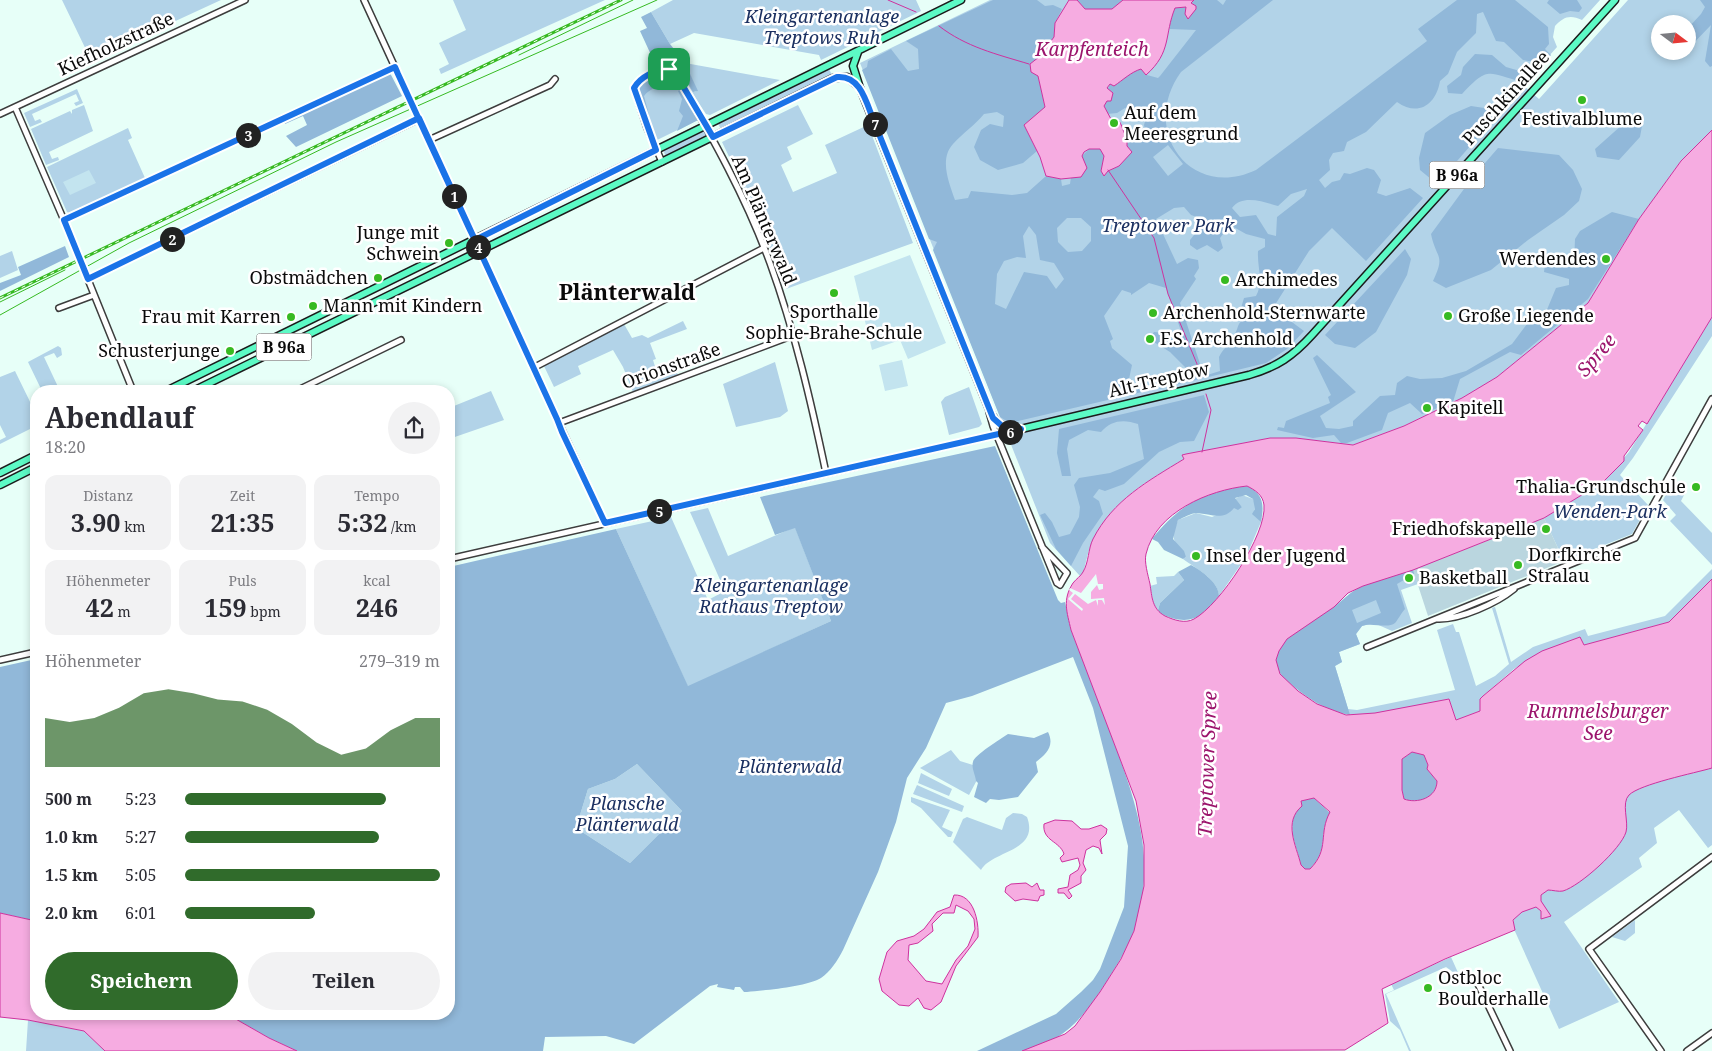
<!DOCTYPE html>
<html lang="de">
<meta charset="utf-8">
<style>
body{margin:0;font-family:"Noto Serif",serif;background:#f2f2f3;color:#2b2b33;height:100vh;display:flex;flex-direction:column;font-size:19px;white-space:nowrap}
*{box-sizing:border-box;margin:0}
p{font-size:16px;color:#7c7c81}
.icon{flex:none;width:28px;height:28px;fill:none;stroke:currentColor;stroke-width:2;stroke-linecap:round;stroke-linejoin:round}
.map{position:relative;flex:1;overflow:hidden}
.side{position:absolute;left:30px;top:385px;width:425px;height:635px;display:flex;flex-direction:column;background:#fff;border-radius:20px;box-shadow:0 2px 8px #0003}
.side>*{flex:none}
.needle{width:32px;rotate:106deg}
.fabs{position:absolute;left:1651px;top:15px;display:grid;gap:10px}
.fabs a{display:grid;place-items:center;width:45px;height:45px;border-radius:50%;background:#fff;box-shadow:0 2px 8px #0003;font-size:25px}
.pin{position:absolute;display:grid;place-items:center;width:42px;height:42px;color:#fff;margin:-21px;border-radius:10px;box-shadow:0 2px 8px #0006}
.km{position:absolute;width:25px;height:25px;margin:-12px;border-radius:50%;background:#222;color:#fff;font-size:14px;line-height:25px;text-align:center}
.round{display:grid;place-items:center;flex:none;width:52px;height:52px;border-radius:26px;background:#f2f2f3}
.overview{display:flex;align-items:center;justify-content:space-between;height:85px;padding:0 15px}
h1{font-size:28px;font-weight:700;line-height:38px}
.metrics{display:grid;grid-template-columns:repeat(3,1fr);gap:8px;height:85px;padding:5px 15px}
.metrics div{display:grid;align-content:center;border-radius:12px;background:#f2f2f3;text-align:center}
.metrics b{font-size:25px;font-weight:700}
.metrics small{font-size:14px;font-weight:400}
.metrics p{font-size:14px}
.chart{height:140px;padding:10px 15px}
.chart p{display:flex;justify-content:space-between}
.chart svg{width:100%;height:90px;margin-top:5px;fill:#306b2b;opacity:.7}
.button{display:flex;gap:10px;margin-top:auto;padding:10px 15px}
.button a{flex:1;height:58px;border-radius:30px;background:#306b2b;color:#fff;font-size:20px;font-weight:700;line-height:58px;text-align:center}
.button a+a{background:#f2f2f3;color:#2b2b33}
ul{padding:0 15px;list-style:none;font-size:16px}
li{display:grid;grid-template-columns:80px 60px 1fr;align-items:center;height:38px}
li i{height:12px;border-radius:6px;background:#306b2b}
.map>svg:first-child{display:block}
</style>
<div class="map">
<svg width="1712" height="1051" viewBox="0 0 1712 1051">
<rect width="100%" height="100%" fill="#e7fff8"/>
<path fill="#b2d3e8" fill-rule="evenodd" d="M62,0H221L91,60Z
M453,0H605L441,74L439,69L449,64L439,43L466,30Z
M673,0H916L921,11L821,60L819,55L694,33L670,44L651,12Z
M990,0H1600L1582,20C1570,14 1563,17 1555,26L1553,37L1557,47L1523,85L1539,99L1628,0H1712V130L1681,161L1639,219L1588,303L1497,377L1462,398L1404,426L1353,445L1296,438H1270L1182,455L1184,459C1146,482 1114,499 1093,540C1088,550 1086,563 1083,574L1080,576L1050,543L860,63ZM1660,24H1688V51H1660Z
M685,63L780,80L710,115L706,114L675,67L694,92L697,91Z
M829,69L832,75L721,130L718,123Z
M667,72L671,73L700,119L655,141L636,93L652,77Z
M77,89L83,103L76,106L74,103L79,101L76,94L32,114L35,121L40,119L42,122L30,127L24,113Z
M84,105L93,131L49,152L52,159L58,157L59,160L46,165L31,129L70,111L72,114V110Z
M798,105L813,134L787,147L792,159L781,165L793,192L837,173L825,145L868,125L913,243L786,289L756,213L722,142Z
M128,128L132,138L128,140L145,178L69,213L67,212L47,167Z
M705,129L708,136L666,157L663,150Z
M12,251L18,270L0,278V256Z
M1712,317V336L1633,458L1620,475L1648,505L1632,534L1564,561L1544,518L1603,482L1629,452Z
M683,321L687,329L650,343L656,359L653,360L657,373L674,367L678,375L633,392L623,367L613,350L578,366L581,374L554,387L544,366L624,324L632,338L642,335L648,338Z
M58,346L61,348L62,355L57,358L54,353L44,357L60,391H42L28,362Z
M775,362L788,411L780,417L736,427L723,384Z
M15,371L36,414V426L0,444V440L6,437L0,425V377Z
M969,387L982,424L979,427L949,435L941,402L945,397Z
M491,391L504,420L449,439V408Z
M1672,483L1686,491L1681,501L1712,533V565L1670,521L1676,515L1663,500Z
M1242,495L1253,499L1256,505L1254,512L1261,522L1246,557L1219,596C1218,579 1195,568 1183,559L1186,557C1173,540 1170,540 1178,520L1196,513L1212,517L1234,507H1242L1235,499Z
M708,508L728,556L795,527L831,621L688,687L616,529L671,517L708,600L725,591L690,512Z
M1712,569V579L1669,622L1584,645L1580,638L1533,657L1514,669L1483,696L1480,699V711L1456,720L1449,699C1412,707 1352,727 1319,705C1307,697 1287,667 1277,655L1413,570L1418,584L1401,590L1412,623L1392,631L1374,623L1362,626L1356,634L1360,644L1339,652L1342,662L1335,666L1348,709L1357,710L1455,690L1437,630L1453,624L1456,632H1459L1476,686L1495,676L1509,664L1492,608L1495,607L1511,662L1533,647L1585,629L1588,636L1665,616Z
M1178,572L1184,580L1160,603L1158,610L1154,605L1150,586L1157,584L1156,577L1174,576Z
M951,750L960,761L973,765L977,780L969,795L920,768Z
M637,764L682,811L630,863L576,828L588,789L615,779Z
M1712,764V845L1708,848L1679,810L1654,828L1657,843L1639,858L1642,867L1564,922L1619,1002L1559,1029L1513,927L1516,903L1625,792Z
M921,773L952,789L949,796L918,783Z
M917,785L964,806L962,812L913,794Z
M911,797L950,810L942,827L953,832L951,837H948L921,808L911,802Z
M1013,813L1022,814L1027,817C1040,852 992,850 981,870L953,842L963,819L967,817L1002,830L1006,818Z
M1635,920V933L1625,941L1612,937Z
M1451,957L1460,977L1446,967L1386,994L1411,1051H1409L1400,1030L1390,1021L1385,994L1394,990L1391,984Z
M28,1020L84,1031L105,1051H26Z"/>
<path fill="#91b8d9" fill-rule="evenodd" d="M993,0H1037L1045,6L1053,5L1062,9L1055,23L1054,37L1039,57L1030,64L1038,76L1045,107L1024,125L1037,151L1023,163L998,170L980,160L974,147L981,130L990,124L1003,127L1004,116L997,112L984,114C975,125 963,133 953,144C939,159 949,183 955,200L968,198L971,191L1012,195L1027,193L1046,176L1061,179L1062,186L1070,184L1071,177H1081L1082,156L1089,149H1100L1104,156L1101,171L1104,176C1108,170 1112,170 1117,167C1126,162 1126,150 1127,141L1130,140L1123,135L1128,131L1135,133L1137,140L1144,141L1147,139L1144,125L1147,114L1125,108L1117,113L1107,114L1104,106C1109,99 1105,92 1110,84C1123,80 1130,72 1141,69L1147,75L1158,78L1160,76L1196,30L1170,29L1169,21L1175,7L1186,6L1187,10L1194,0H1217L1223,5L1226,0H1273L1181,72C1139,130 1190,201 1256,170L1427,41L1418,29L1457,0H1515L1548,27L1549,44L1545,49L1551,55L1510,101L1503,100V92L1514,91L1522,82C1487,72 1488,66 1462,94L1448,93L1447,86L1461,75L1463,67L1475,54L1492,55L1506,67L1530,74L1541,63L1523,60L1504,42L1496,41L1483,12L1477,14L1476,33L1457,52L1448,74L1440,81C1436,105 1418,117 1397,102L1366,132L1347,142L1344,151L1333,153L1329,160L1330,170L1319,180L1325,188L1332,182L1340,180L1344,173L1350,174L1367,168L1374,170L1381,180L1377,193L1386,196L1410,188L1423,198L1366,261L1332,228L1309,251L1273,308L1304,331L1287,349L1266,363L1159,389L1164,381L1186,378L1185,367L1170,352L1149,339L1154,332L1164,333L1168,340L1174,338L1181,331L1166,288L1149,283L1131,295V293L1122,290L1104,316L1113,339L1110,341L1112,348L1132,365L1129,379L1142,392L1010,423L1000,417L933,250L937,242L929,239L862,70L867,67L868,61L891,49L908,71L919,69L918,49L906,41ZM1168,145L1183,164L1168,176L1153,157ZM1307,189L1304,196L1277,217L1276,236L1268,234L1256,215L1240,217L1232,208C1242,194 1264,202 1278,206L1291,194ZM1184,207L1191,215L1197,217L1198,230L1190,240V245L1197,250L1207,245L1218,252L1223,248L1220,238L1230,225L1246,234L1265,239V247L1258,251C1257,268 1264,281 1256,296L1244,298L1241,308L1252,314V316C1235,323 1241,323 1234,336C1230,343 1223,349 1219,357L1220,371L1204,376L1180,303L1196,279L1194,276L1199,268L1198,260L1188,258L1177,264L1156,219L1174,208ZM1067,218H1081L1091,227V241L1082,251L1068,252L1058,242L1057,228ZM1029,226L1036,235L1040,260L1054,263L1064,279L1056,289L1047,276L1024,272L1006,309L995,304L997,274L1004,261L1017,257L1026,258L1023,236Z
M1077,0H1123L1112,9H1085Z
M1549,0H1577L1582,8L1579,12L1570,11L1560,14L1547,3Z
M1700,0H1712V66L1710,67L1705,61L1711,25L1688,49V28L1701,14L1705,7Z
M651,12L670,44L685,63L698,91L693,92L680,71L652,57L640,31L647,28L641,17Z
M664,72L673,76L668,77C663,87 650,87 644,96L649,115L646,120L636,93L637,86Z
M390,73L402,96L296,147L286,136L307,125L303,116L285,124L284,121Z
M681,89L700,119L677,131L683,116L679,111L682,99L678,91Z
M1471,106L1491,109L1498,114L1437,184L1420,170L1419,158L1425,133L1450,115Z
M1632,116L1642,126L1640,137L1619,160L1597,157L1595,149Z
M1498,148L1559,155L1573,170L1582,189L1579,201L1564,215L1528,240L1491,270L1446,288L1433,281C1446,254 1436,259 1431,234L1472,178Z
M1612,212L1639,219L1588,299L1521,355L1510,352L1460,379L1453,402L1422,414L1410,403L1388,413L1382,430L1347,443H1341L1334,435L1313,438L1277,430L1278,427L1284,428L1286,421L1330,403L1328,397L1331,395L1313,358L1317,355L1356,392L1320,416L1326,428L1339,429L1353,426V421L1380,396L1395,395L1397,383L1407,376L1420,379L1442,378L1466,371L1512,344L1527,324L1546,312L1556,288L1569,285V279L1544,272L1545,264L1563,267L1574,264L1575,239L1580,231Z
M65,246L69,257L0,291V283L21,275L18,267Z
M1405,249L1411,259L1407,275L1376,332L1355,348L1335,344L1325,335Z
M1204,395L1209,412L1194,441L1180,442L1159,452L1124,484L1105,491L1099,489L1093,497L1099,501L1103,514L1083,543L1071,566L1056,549L1040,515L1045,513L1052,522L1059,537L1070,534L1079,517L1080,507L1074,485L1079,478L1110,473L1144,459L1138,424C1124,419 1111,420 1101,432L1088,430L1069,440L1067,449L1071,476H1062L1057,453L1059,429Z
M995,446L1058,600L1061,603L1065,602L1071,630C1085,666 1098,701 1112,737C1136,802 1158,861 1134,931C1127,950 1115,968 1105,984C1084,1017 1063,1043 1022,1051C1008,1051 991,1051 977,1051L1056,1014L1081,992L1093,980L1100,969L1124,907L1128,846L1093,708L1073,657L972,696L946,703L926,748L907,778L896,822L878,872L843,950C838,960 830,972 821,978C806,987 766,990 747,992H744L740,987H735L734,990L717,987L718,984L710,986L634,1044L606,1036L545,1037L543,1051H297L269,1038L227,1014H449V567L616,529L688,686L831,621L795,528L775,535L760,497ZM637,764L682,811L630,863L576,828L588,789L615,779Z
M1247,486C1264,494 1264,505 1261,522L1252,514L1255,509L1253,499L1246,495L1235,498L1242,507L1238,510L1234,508C1224,521 1211,514 1197,513C1191,513 1183,518 1178,520L1173,539L1184,551L1186,557L1183,559L1164,550L1158,542L1152,539C1178,506 1205,490 1247,486Z
M1442,558L1397,584L1405,609C1401,613 1398,620 1395,623C1388,629 1371,622 1362,626L1356,634L1360,644L1339,652L1342,662L1335,666L1350,715C1325,710 1305,697 1287,681C1252,649 1310,623 1332,608C1343,601 1350,591 1363,586C1389,575 1416,569 1442,558ZM1376,600L1381,613L1357,623L1352,610Z
M1191,565C1202,571 1219,583 1219,596C1200,621 1187,626 1159,613L1158,610L1160,603L1184,580L1178,572Z
M36,659V921L0,913V667Z
M1048,732C1055,746 1046,754 1036,762L1038,772L1018,797L999,800L990,799L986,803L974,797L978,783L976,781C976,776 971,768 973,762C974,755 1001,739 1008,734L1034,738Z
M1412,752L1424,755L1428,765L1427,769L1437,781C1437,798 1418,804 1404,799L1402,790V759Z
M1314,798L1330,813C1318,833 1330,849 1310,869H1305L1301,865C1294,837 1286,829 1300,801Z"/>
<path fill="#bad6df" d="M1544,518L1564,561L1428,616L1413,570Z"/>
<path fill="#c3e4ef" d="M89,170L96,183L70,195L63,182Z
M910,255L946,343L908,359L900,340L872,350L854,276Z
M902,360L908,386L885,391L879,365Z"/>
<path fill="#f6ace1" stroke="#ce329e" fill-rule="evenodd" d="M1069,0H1077L1085,9H1112L1123,0H1194L1191,3L1196,6V9L1188,19L1185,14L1186,7L1175,8C1164,35 1172,52 1146,75L1141,69C1131,72 1123,80 1114,86L1110,84L1107,88L1113,93L1111,101H1107L1104,106L1112,121H1119C1124,128 1122,134 1130,140L1127,141V146L1132,152L1119,166L1108,171L1104,176L1101,171L1104,156L1100,149H1089L1084,152L1082,156L1087,168L1081,177L1061,179L1046,176L1040,157L1024,125L1045,107L1038,76L1031,72L1030,64L1039,57L1054,37L1055,23Z
M1712,130V317L1647,424L1642,421L1638,426L1643,430L1624,456V461L1603,482L1544,518L1413,570L1363,586L1348,593L1334,607L1287,639L1279,651L1276,660L1280,674L1298,691L1317,704L1346,715L1375,713L1449,699L1456,720L1480,711V699L1483,696L1525,661L1542,651L1580,637L1584,645L1669,622L1712,579V768C1695,773 1640,784 1629,795C1621,803 1629,822 1626,832C1621,849 1580,886 1563,891C1559,892 1552,890 1548,890L1541,895V901L1551,916L1541,919V911L1536,907L1522,912L1513,920L1515,930L1445,959L1382,989L1388,1023L1345,1050L1022,1051L1065,1034L1075,1026L1100,992L1121,959L1134,931L1144,886V845L1136,801L1071,630C1067,612 1062,600 1073,583C1076,579 1081,576 1083,572C1089,562 1088,549 1093,539C1113,500 1148,481 1184,459L1182,455L1186,454L1270,438H1296L1353,445L1404,426L1462,398L1497,377L1588,303L1639,219L1681,161ZM1247,486C1255,490 1263,495 1264,505C1267,534 1220,605 1194,619C1185,624 1174,620 1165,616C1152,609 1152,597 1150,584C1148,575 1144,562 1146,554C1156,512 1209,490 1247,486ZM1412,752L1424,755L1428,765L1427,769L1437,781C1437,798 1417,804 1404,799L1402,790V759ZM1314,798L1330,812C1318,834 1330,849 1310,869H1305L1301,865C1296,845 1283,822 1302,806L1301,801Z
M1055,820L1072,821L1081,829H1089L1101,825L1107,829L1106,834L1100,840L1102,854L1099,848L1093,846L1086,850L1083,863L1086,870L1081,876V883L1068,890L1072,896L1069,899L1064,893H1058V889L1068,887L1070,875L1078,870L1080,865L1078,858L1062,862L1060,858L1064,854C1060,841 1042,841 1044,824Z
M1026,883L1032,887L1037,883L1040,890H1044V895L1040,896L1038,901L1023,899L1015,901L1005,892L1006,887L1011,884Z
M954,895C974,894 979,922 978,937L956,966L941,1002L931,1010L924,1008L918,998L909,1006L899,1005L882,991L879,979L887,952L897,941L914,936L924,929L937,912L950,907ZM956,905L968,911L974,919L975,929L968,946L956,960L942,984L926,981L908,960L909,945L918,943L933,931L932,924L943,913H954Z
M0,913L36,921V1014H227L269,1038L297,1051H105L84,1031L28,1020L0,1017Z"/>
<path fill="#e7fff8" d="M1096,574L1098,584H1103V589L1099,590L1097,585L1091,592V599L1104,598L1105,605L1102,600H1098V606L1096,600L1088,604L1075,594L1071,599L1083,609L1082,611L1068,599L1073,593L1069,590L1070,588L1081,593Z"/>
<g fill="none" stroke-linecap="round" stroke-linejoin="round">
<path stroke="#ce329e" stroke-width="1" d="M888,0L916,12
M939,26C966,47 996,54 1029,64
M1108,170L1154,238L1168,294L1202,376
M1202,452L1211,410L1206,394"/>
<g stroke="#3d3d3d" stroke-width="8">
<path id="minor" d="M364,0L605,523
M15,107L66,225L133,391
M0,114L245,0
M429,140L550,85L555,79
M662,162L647,128L634,88C641,76 656,69 669,69L677,76C712,137 746,197 770,263C795,332 811,402 826,473
M64,220L395,67
M88,279L419,119
M59,308L94,295
M533,368L764,248
M296,391L401,340
M989,412L993,426L1057,583L1060,585L1067,573L1042,547
M559,423L794,335
M449,559L1018,430
M1437,619C1460,620 1497,603 1514,589
M1367,647L1635,538L1712,399
M0,660L36,652
M1478,984L1510,1051
M1661,1051L1589,949L1712,857
M1687,1051L1712,1033"/>
</g>
<g stroke="#1b1b1b" stroke-width="9">
<path id="major" d="M858,52L853,66L860,88L989,409C996,425 1005,429 1021,429L1249,375C1277,367 1293,356 1312,335L1615,0
M166,391L961,0
M193,391L833,78L847,77L859,87
M0,473L36,455
M0,485L36,467"/>
</g>
<use href="#minor" stroke="#fff" stroke-width="5"/>
<use href="#major" stroke="#5cfac5" stroke-width="6"/>
<path stroke="#37ba22" stroke-width="1" d="M519,55L633,0
M0,302L65,270
M0,315L129,243L336,142L657,0"/>
<g stroke="#37ba22" stroke-width="3">
<path id="rail" d="M0,298L621,0"/>
</g>
<use href="#rail" stroke="#fff" stroke-width="1" stroke-dasharray="4" stroke-linecap="butt"/>
</g>
<g fill="none" stroke-linecap="round" stroke-linejoin="round">
<g stroke="#fff" stroke-width="10">
<path id="route" d="M669,69C656,69 640,77 634,88L656,150L475,240L419,118L88,279L64,220L395,67L398,74L470,230C475,240 479,250 484,260L557,419L562,432L605,523L1021,429L1002,426L993,418L873,119C866,101 860,75 837,77L713,137L677,76L669,69"/>
</g>
<use href="#route" stroke="#1a73e8" stroke-width="6"/>
</g>
<g fill="#37ba22" stroke="#fff" stroke-width="2">
<circle cx="1582" cy="100" r="5"/>
<circle cx="1114" cy="123" r="5"/>
<circle cx="449" cy="243" r="5"/>
<circle cx="1606" cy="259" r="5"/>
<circle cx="378" cy="278" r="5"/>
<circle cx="1225" cy="280" r="5"/>
<circle cx="834" cy="293" r="5"/>
<circle cx="313" cy="306" r="5"/>
<circle cx="1153" cy="313" r="5"/>
<circle cx="1448" cy="316" r="5"/>
<circle cx="291" cy="317" r="5"/>
<circle cx="1150" cy="339" r="5"/>
<circle cx="230" cy="351" r="5"/>
<circle cx="1427" cy="408" r="5"/>
<circle cx="1696" cy="487" r="5"/>
<circle cx="1546" cy="529" r="5"/>
<circle cx="1196" cy="556" r="5"/>
<circle cx="1518" cy="565" r="5"/>
<circle cx="1409" cy="578" r="5"/>
<circle cx="1428" cy="988" r="5"/>
</g>
<g text-anchor="middle" stroke-width="5" stroke-linejoin="round" paint-order="stroke">
<g fill="#fff" stroke="#545454" stroke-width="1">
<rect x="1429.5" y="161.5" width="55" height="27" rx="4"/>
<rect x="256.5" y="333.5" width="55" height="27" rx="4"/>
</g>
<g font-size="16" font-weight="bold" fill="#0a0a0a">
<text x="1457" y="181">B 96a</text>
<text x="284" y="353">B 96a</text>
</g>
<g font-size="18" font-style="italic" fill="#1b3061" stroke="#fff">
<text x="822" y="23">Kleingartenanlage<tspan x="822" dy="21">Treptows Ruh</tspan></text>
<text x="1168" y="232">Treptower Park</text>
<text x="1610" y="518">Wenden-Park</text>
<text x="771" y="592">Kleingartenanlage<tspan x="771" dy="21">Rathaus Treptow</tspan></text>
<text x="790" y="773">Plänterwald</text>
<text x="627" y="810">Plansche<tspan x="627" dy="21">Plänterwald</tspan></text>
</g>
<g font-size="18" fill="#0a0a0a" stroke="#fff">
<text transform="translate(116 44) rotate(-25)" y="6">Kiefholzstraße</text>
<text transform="translate(1506 98) rotate(-48)" y="6">Puschkinallee</text>
<text transform="translate(764 220) rotate(67)" y="6">Am Plänterwald</text>
<text transform="translate(671 366) rotate(-20)" y="6">Orionstraße</text>
<text transform="translate(1159 380) rotate(-13)" y="6">Alt-Treptow</text>
</g>
<g font-size="18" fill="#0a0a0a" stroke="#fff" text-anchor="start">
<text x="1124" y="119">Auf dem<tspan x="1124" dy="21">Meeresgrund</tspan></text>
<text x="1582" y="125" text-anchor="middle">Festivalblume</text>
<text x="439" y="239" text-anchor="end">Junge mit<tspan x="439" dy="21">Schwein</tspan></text>
<text x="1596" y="265" text-anchor="end">Werdendes</text>
<text x="368" y="284" text-anchor="end">Obstmädchen</text>
<text x="1235" y="286">Archimedes</text>
<text x="323" y="312">Mann mit Kindern</text>
<text x="834" y="318" text-anchor="middle">Sporthalle<tspan x="834" dy="21">Sophie-Brahe-Schule</tspan></text>
<text x="1163" y="319">Archenhold-Sternwarte</text>
<text x="1458" y="322">Große Liegende</text>
<text x="281" y="323" text-anchor="end">Frau mit Karren</text>
<text x="1160" y="345">F.S. Archenhold</text>
<text x="220" y="357" text-anchor="end">Schusterjunge</text>
<text x="1437" y="414">Kapitell</text>
<text x="1686" y="493" text-anchor="end">Thalia-Grundschule</text>
<text x="1536" y="535" text-anchor="end">Friedhofskapelle</text>
<text x="1528" y="561">Dorfkirche<tspan x="1528" dy="21">Stralau</tspan></text>
<text x="1206" y="562">Insel der Jugend</text>
<text x="1419" y="584">Basketball</text>
<text x="1438" y="984">Ostbloc<tspan x="1438" dy="21">Boulderhalle</tspan></text>
</g>
<g font-size="19" font-style="italic" fill="#9b146c" stroke="#fff">
<text x="1092" y="56">Karpfenteich</text>
<text transform="translate(1596 355) rotate(-50)" y="7">Spree</text>
<text x="1598" y="718">Rummelsburger<tspan x="1598" dy="22">See</tspan></text>
<text transform="translate(1207 764) rotate(-88)" y="7">Treptower Spree</text>
</g>
<g font-size="22" font-weight="bold" fill="#0a0a0a" stroke="#fff">
<text x="627" y="300">Plänterwald</text>
</g>
</g>
</svg>
<div class="fabs">
<a><svg class="needle" viewBox="-14 -14 28 28"><path d="M0-13l5 13h-10z" fill="#e53935"/><path d="M0 13l5-13h-10z" fill="#7c7c81"/></svg></a>
</div>
<div class="pin" style="left:669px;top:69px;background:#1e9e55"><svg class="icon" aria-label="arrive" viewBox="0 0 24 24"><path d="M6 21V4h12l-3 4 3 4H6"/></svg></div>
<b class="km" style="left:454px;top:196px">1</b>
<b class="km" style="left:172px;top:239px">2</b>
<b class="km" style="left:248px;top:135px">3</b>
<b class="km" style="left:478px;top:247px">4</b>
<b class="km" style="left:659px;top:511px">5</b>
<b class="km" style="left:1010px;top:432px">6</b>
<b class="km" style="left:875px;top:124px">7</b>
<section class="side">
<div class="overview"><div><h1>Abendlauf</h1><p>18:20</p></div><a class="round"><svg class="icon" aria-label="share" viewBox="0 0 24 24"><path d="M12 15V3M7 8l5-5 5 5M5 13v7h14v-7"/></svg></a></div>
<div class="metrics">
<div><p>Distanz</p><b>3.90<small> km</small></b></div>
<div><p>Zeit</p><b>21:35</b></div>
<div><p>Tempo</p><b>5:32<small> /km</small></b></div>
</div>
<div class="metrics">
<div><p>Höhenmeter</p><b>42<small> m</small></b></div>
<div><p>Puls</p><b>159<small> bpm</small></b></div>
<div><p>kcal</p><b>246</b></div>
</div>
<div class="chart"><p><span>Höhenmeter</span>279–319 m</p>
<svg viewBox="0 0 160 44" preserveAspectRatio="none"><path d="M0 44V20L10 22L20 20L30 15L40 8L50 6L60 8L70 11L80 12L90 16L100 23L110 32L120 38L130 35L140 26L150 20L160 20V44z"/></svg>
</div>
<ul>
<li><b>500 m</b>5:23<i style="width:79%"></i></li>
<li><b>1.0 km</b>5:27<i style="width:76%"></i></li>
<li><b>1.5 km</b>5:05<i style="width:100%"></i></li>
<li><b>2.0 km</b>6:01<i style="width:51%"></i></li>
</ul>
<div class="button"><a>Speichern</a><a>Teilen</a></div>
</section>
</div>
